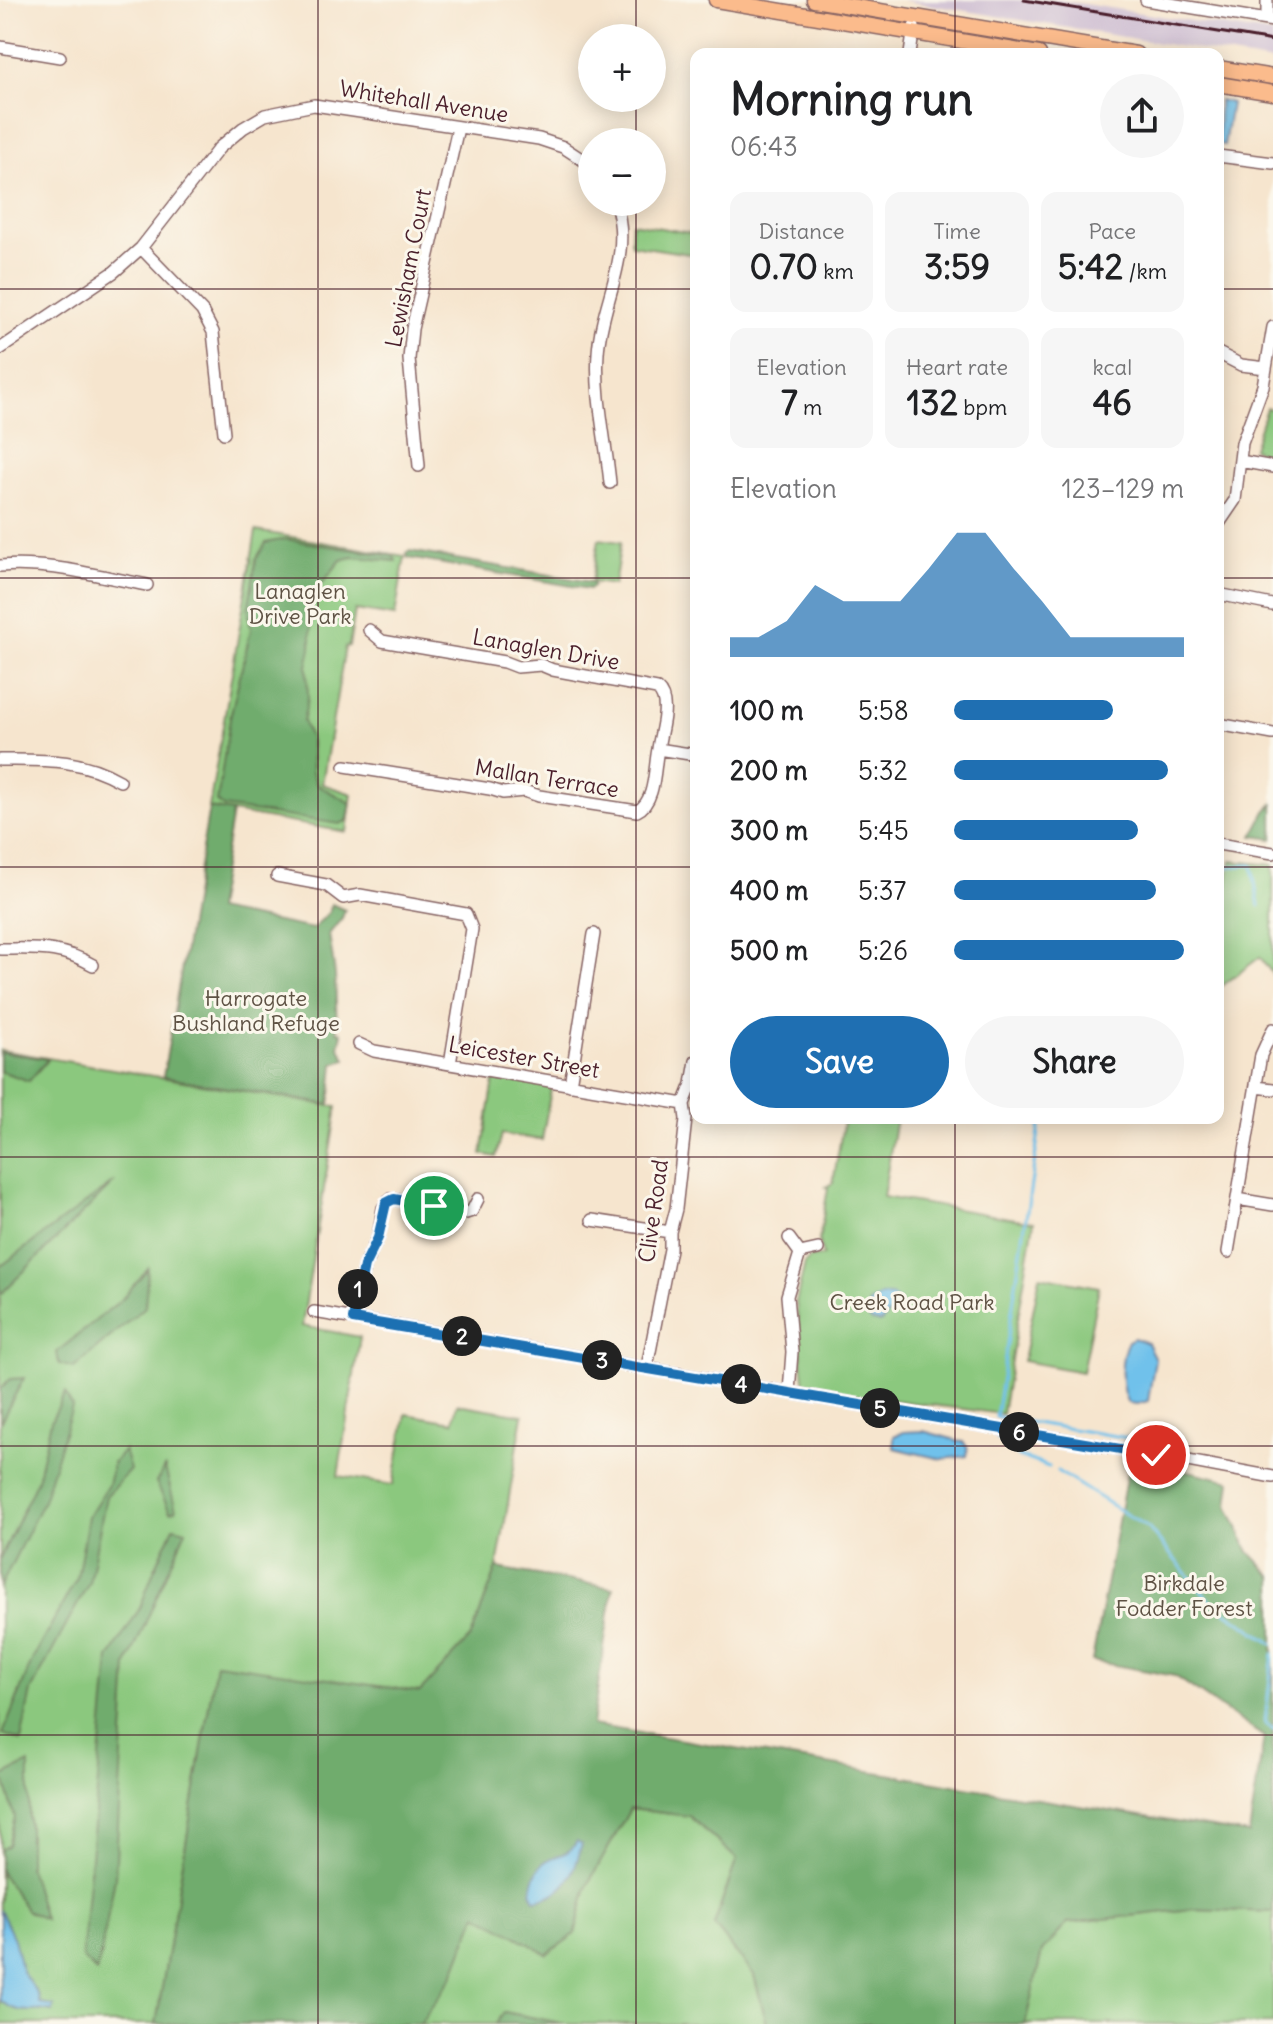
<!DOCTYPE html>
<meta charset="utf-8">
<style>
body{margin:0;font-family:Delius,sans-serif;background:#f6f6f6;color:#202124;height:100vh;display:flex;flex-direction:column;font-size:30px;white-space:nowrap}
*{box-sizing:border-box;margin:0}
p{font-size:26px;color:#757577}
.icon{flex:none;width:44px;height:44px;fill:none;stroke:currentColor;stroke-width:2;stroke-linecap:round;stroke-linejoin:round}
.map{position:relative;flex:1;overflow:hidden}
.side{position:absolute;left:690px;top:48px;width:534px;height:1076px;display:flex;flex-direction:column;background:#fff;border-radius:16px;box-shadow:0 4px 20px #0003}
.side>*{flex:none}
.buttons{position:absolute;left:578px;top:24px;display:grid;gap:16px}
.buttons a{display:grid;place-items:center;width:88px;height:88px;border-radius:50%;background:#fff;box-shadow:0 4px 20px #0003;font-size:40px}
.pin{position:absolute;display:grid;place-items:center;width:68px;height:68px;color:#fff;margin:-34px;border:4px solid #fff;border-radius:50%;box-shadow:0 2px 8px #0007}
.km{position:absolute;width:40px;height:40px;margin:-20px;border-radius:50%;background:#222;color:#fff;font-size:22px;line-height:40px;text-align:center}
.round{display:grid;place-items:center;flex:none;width:84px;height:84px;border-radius:42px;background:#f6f6f6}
.summary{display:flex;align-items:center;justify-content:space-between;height:136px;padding:0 40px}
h1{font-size:44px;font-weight:800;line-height:60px}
.figures{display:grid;grid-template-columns:repeat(3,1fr);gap:12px;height:136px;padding:8px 40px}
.figures div{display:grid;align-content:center;border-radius:16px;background:#f6f6f6;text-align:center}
.figures b{font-size:34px;font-weight:800}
.figures small{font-size:22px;font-weight:400}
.figures p{font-size:22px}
.chart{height:224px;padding:16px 40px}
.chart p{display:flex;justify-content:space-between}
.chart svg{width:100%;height:144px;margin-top:8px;fill:#1f6fb2;opacity:.7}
.button{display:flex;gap:16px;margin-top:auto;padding:16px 40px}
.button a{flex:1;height:92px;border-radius:48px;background:#1f6fb2;color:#fff;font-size:32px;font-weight:800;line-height:92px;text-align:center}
.button a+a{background:#f6f6f6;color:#202124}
ul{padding:0 40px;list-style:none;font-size:26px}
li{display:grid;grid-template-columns:128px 96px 1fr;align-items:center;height:60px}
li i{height:20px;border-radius:10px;background:#1f6fb2}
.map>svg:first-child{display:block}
</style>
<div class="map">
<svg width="1273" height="2024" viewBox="0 0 1273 2024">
<rect width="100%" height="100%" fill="#fbf7ec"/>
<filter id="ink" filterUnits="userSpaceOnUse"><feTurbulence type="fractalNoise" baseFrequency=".0125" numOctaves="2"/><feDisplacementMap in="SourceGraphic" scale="16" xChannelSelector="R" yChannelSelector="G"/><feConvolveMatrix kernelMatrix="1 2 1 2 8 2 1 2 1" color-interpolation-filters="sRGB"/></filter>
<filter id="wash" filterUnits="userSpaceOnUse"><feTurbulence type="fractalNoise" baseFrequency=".006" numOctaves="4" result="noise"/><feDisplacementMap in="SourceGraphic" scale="32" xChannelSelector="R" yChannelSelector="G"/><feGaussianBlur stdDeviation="1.8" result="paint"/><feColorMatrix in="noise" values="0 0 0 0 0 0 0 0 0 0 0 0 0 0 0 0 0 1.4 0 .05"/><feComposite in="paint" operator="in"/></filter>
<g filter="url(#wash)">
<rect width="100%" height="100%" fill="#f6e5ce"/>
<path fill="#cebed2" d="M901,0H1059L1273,34V62Z"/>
<path fill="#8bc87e" stroke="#6a7454" stroke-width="2" d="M632,223L696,234V255L631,245Z
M1266,408L1273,409V455L1260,453L1253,448Z
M256,531L405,556L395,616L355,610L349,646L345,647L322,784L352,794L347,832L209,808Z
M599,539L621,542L614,585L592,582Z
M1231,861L1273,865V975L1260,957L1218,989V941Z
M0,1050L337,1107L302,1326L360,1337L338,1476L393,1485L406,1414L453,1422L457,1404L523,1415L497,1568L471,1637L420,1692L216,1664L156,2024H0Z
M495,1074L552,1084L542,1140L502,1134L496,1157L482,1154Z
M839,1118H896L883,1197L1034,1222L1002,1414L805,1389L796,1302L805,1263L810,1258L823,1256L819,1241L828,1188L826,1187L833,1183L843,1125Z
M1040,1276L1099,1287L1082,1372L1023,1361Z
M630,1809L689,1816L737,1859L714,1925L754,1975L767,2024H566L505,2012L496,2024H420L453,1975L477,1913L547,1954L575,1934L587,1886Z
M1192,1909L1273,1912V2024H1025L1042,1951L1068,1923Z"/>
<path fill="#70ac6d" stroke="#5d664c" stroke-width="2" d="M285,539L394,556L396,561L353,557L341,560L316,591L311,610V649L307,666L308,699L303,721L311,741L312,772L317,785L351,803L348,820L340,824L223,807L217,802L230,718L251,629L248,610L256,559L266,543Z
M410,551L591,582L594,586L589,589L408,558L407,553Z
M1273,804V839L1253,836L1266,811Z
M209,808L232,812L216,910L313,929L329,912L332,904L345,910L342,918L329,934L335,974L337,1031L342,1033L339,1047L346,1059L334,1064L330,1105L163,1077Z
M0,1052L48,1059L29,1081L0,1071Z
M115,1181L0,1295V1267Z
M148,1268L145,1307L74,1368L59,1364L57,1352L122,1299Z
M24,1378L0,1423V1389L10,1379Z
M65,1393L72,1407L43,1501L0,1588V1559L37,1480L51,1421Z
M124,1450L130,1470L106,1496L89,1583L31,1691L21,1741L3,1734L34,1656L77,1578L88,1517L108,1485L113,1463Z
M1130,1457L1231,1481L1228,1505L1249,1552L1273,1577V1912L1192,1909L1068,1923L1042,1951L1025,2024H767L754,1975L714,1925L737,1859L689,1816L630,1809L587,1886L575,1934L547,1954L477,1914L453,1975L420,2024H156L216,1663L420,1692L471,1637L497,1568L613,1588L592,1725L1249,1834L1264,1737L1175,1676L1092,1661Z
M165,1468L176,1510L170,1512L156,1482Z
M174,1527L186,1530L127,1665L115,1878L97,1972L82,1958L109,1658L140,1608L153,1573Z
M29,1763V1867L44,1919L27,1911L0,1871V1850L8,1845L15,1817L3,1776Z
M504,2012L566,2024H496Z"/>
<path fill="#70c1eb" stroke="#5d708b" stroke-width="2" d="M1219,100L1231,103L1224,145L1218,144Z
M881,1296H892L900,1301L899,1310L887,1315L881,1323L871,1321L866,1313L869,1303Z
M1134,1338L1147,1343L1155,1359L1148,1401L1137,1404L1128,1403C1119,1388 1120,1356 1128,1341Z
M923,1431L963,1442L968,1448L967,1456L941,1459L894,1448V1436L903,1432Z
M577,1841L582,1844C575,1872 567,1895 535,1900L531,1891C539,1844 564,1866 577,1841Z
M0,1910L14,1939L22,1971L38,1995L40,2004L54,2006L53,2012C30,2008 20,2017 0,2000Z"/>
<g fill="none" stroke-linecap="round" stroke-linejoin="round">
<path stroke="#70c1eb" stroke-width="3" d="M1218,872L1226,867L1252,865L1259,906
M1041,1118L996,1417L1160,1443
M996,1437L1018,1456L1049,1467
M1057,1471L1148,1528L1210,1601L1273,1644
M1273,1654L1265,1723L1273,1729"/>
</g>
</g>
<g filter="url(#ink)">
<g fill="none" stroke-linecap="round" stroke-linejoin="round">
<g stroke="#866464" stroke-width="14">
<path id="minor" d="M1146,0L1273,21
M1267,0V20
M0,47L60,57
M910,54L914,27
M1218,156L1273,163
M141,248L202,311L213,332L224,433
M0,349L114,272L141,248L219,148L243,128L265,115L314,105L539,139L563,147L592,166
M1218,353L1241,365L1266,368
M1240,461L1273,467
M419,466L409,359L412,329L458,128
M610,483C606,441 595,396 598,353C601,301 634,255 615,202
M1218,525L1235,500L1242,443L1263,386L1273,327
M0,566C51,562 97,576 147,585
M1218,594L1272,605
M369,630L382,641L504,662L517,667L541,665L553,670L657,689C672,702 660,731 658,749
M1218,724L1273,734
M0,760C45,760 80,758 120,781
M345,766L490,789L503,793L524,791L539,796L637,811C656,802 654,767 658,749L696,755
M1218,844L1273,853
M277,876L326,885L343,898L360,895L466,914L472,929L450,1064
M0,949C37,949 60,946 93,965
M359,1044L374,1051L684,1104
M570,1085L594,934
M1256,1087L1273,1089
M1237,1199L1273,1205
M592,1220L670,1232
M789,1238L800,1253L818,1249
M1228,1252L1261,1055L1273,1029
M314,1312L1156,1455L1273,1477
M353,1319L364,1266L378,1238L383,1208L390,1199L419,1202L466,1213L472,1211L478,1199
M647,1367L670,1249V1232L676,1209L686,1119L684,1104L692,1084L696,1061
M789,1392L792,1352L787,1296L800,1253"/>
</g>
<g stroke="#866464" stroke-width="17">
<path id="major" d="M716,0L1039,54
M814,0L1136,54
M1218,68L1273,77
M1218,84L1273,93"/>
</g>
<use href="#minor" stroke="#fff" stroke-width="11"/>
<use href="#major" stroke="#fbbb8c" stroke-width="14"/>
<path stroke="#4a1f2b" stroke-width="3" d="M1024,0L1273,41"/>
</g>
</g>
<g fill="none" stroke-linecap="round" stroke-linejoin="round" filter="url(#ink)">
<g stroke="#fff" stroke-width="16">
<path id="route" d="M434,1206L394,1199L386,1203L378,1238L364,1266L353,1319L1156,1455"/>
</g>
<use href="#route" stroke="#1f6fb2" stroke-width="10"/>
</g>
<path fill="none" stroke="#4a1f2b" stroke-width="2" stroke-opacity="0.55" d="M318,0V2024M636,0V38M955,0V54M636,98V142M636,202V2024M0,289H696M1218,289H1273M0,578H696M1218,578H1273M0,867H696M1218,867H1273M955,1118V2024M0,1157H1273M0,1446H1273M0,1735H1273"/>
<g text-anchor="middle" stroke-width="6" stroke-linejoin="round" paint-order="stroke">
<g font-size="22" fill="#4a1f2b" stroke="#fbf7ec">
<text transform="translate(424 101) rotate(9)" y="8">Whitehall Avenue</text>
<text transform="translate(408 268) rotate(-79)" y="8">Lewisham Court</text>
<text transform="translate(546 649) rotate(10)" y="8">Lanaglen Drive</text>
<text transform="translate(547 778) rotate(9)" y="8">Mallan Terrace</text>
<text transform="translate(524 1057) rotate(10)" y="8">Leicester Street</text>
<text transform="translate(653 1211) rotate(-82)" y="8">Clive Road</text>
</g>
<g font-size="22" fill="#5e5244" stroke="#fbf7ec">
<text x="300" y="599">Lanaglen<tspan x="300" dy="25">Drive Park</tspan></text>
<text x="256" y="1006">Harrogate<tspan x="256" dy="25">Bushland Refuge</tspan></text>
<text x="912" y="1310">Creek Road Park</text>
<text x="1184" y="1591">Birkdale<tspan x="1184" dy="25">Fodder Forest</tspan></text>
</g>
</g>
</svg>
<div class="buttons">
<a>+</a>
<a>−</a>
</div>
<div class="pin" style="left:434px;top:1206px;background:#1e9e55"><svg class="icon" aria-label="arrive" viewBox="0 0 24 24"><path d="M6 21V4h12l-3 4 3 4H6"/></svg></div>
<div class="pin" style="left:1156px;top:1455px;background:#d93025"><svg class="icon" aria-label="check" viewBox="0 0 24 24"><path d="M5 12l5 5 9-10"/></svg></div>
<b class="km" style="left:358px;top:1289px">1</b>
<b class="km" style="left:462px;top:1336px">2</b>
<b class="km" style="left:602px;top:1360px">3</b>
<b class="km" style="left:741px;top:1384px">4</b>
<b class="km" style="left:880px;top:1408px">5</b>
<b class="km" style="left:1019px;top:1432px">6</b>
<section class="side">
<div class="summary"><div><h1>Morning run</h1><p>06:43</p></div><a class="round"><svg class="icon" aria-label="share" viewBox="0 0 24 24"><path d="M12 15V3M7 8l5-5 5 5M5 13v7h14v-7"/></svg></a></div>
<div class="figures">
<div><p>Distance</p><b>0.70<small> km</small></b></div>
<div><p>Time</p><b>3:59</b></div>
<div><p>Pace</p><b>5:42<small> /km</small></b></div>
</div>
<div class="figures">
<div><p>Elevation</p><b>7<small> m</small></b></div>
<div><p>Heart rate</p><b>132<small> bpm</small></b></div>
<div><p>kcal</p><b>46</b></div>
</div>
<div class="chart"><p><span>Elevation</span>123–129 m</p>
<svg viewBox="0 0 160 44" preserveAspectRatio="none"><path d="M0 44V38L10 38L20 33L30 22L40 27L50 27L60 27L70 17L80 6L90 6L100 17L110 27L120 38L130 38L140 38L150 38L160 38V44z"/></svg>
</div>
<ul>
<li><b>100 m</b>5:58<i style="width:69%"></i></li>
<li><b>200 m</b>5:32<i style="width:93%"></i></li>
<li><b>300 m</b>5:45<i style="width:80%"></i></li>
<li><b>400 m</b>5:37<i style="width:88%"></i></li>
<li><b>500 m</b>5:26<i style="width:100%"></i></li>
</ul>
<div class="button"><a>Save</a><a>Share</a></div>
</section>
</div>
